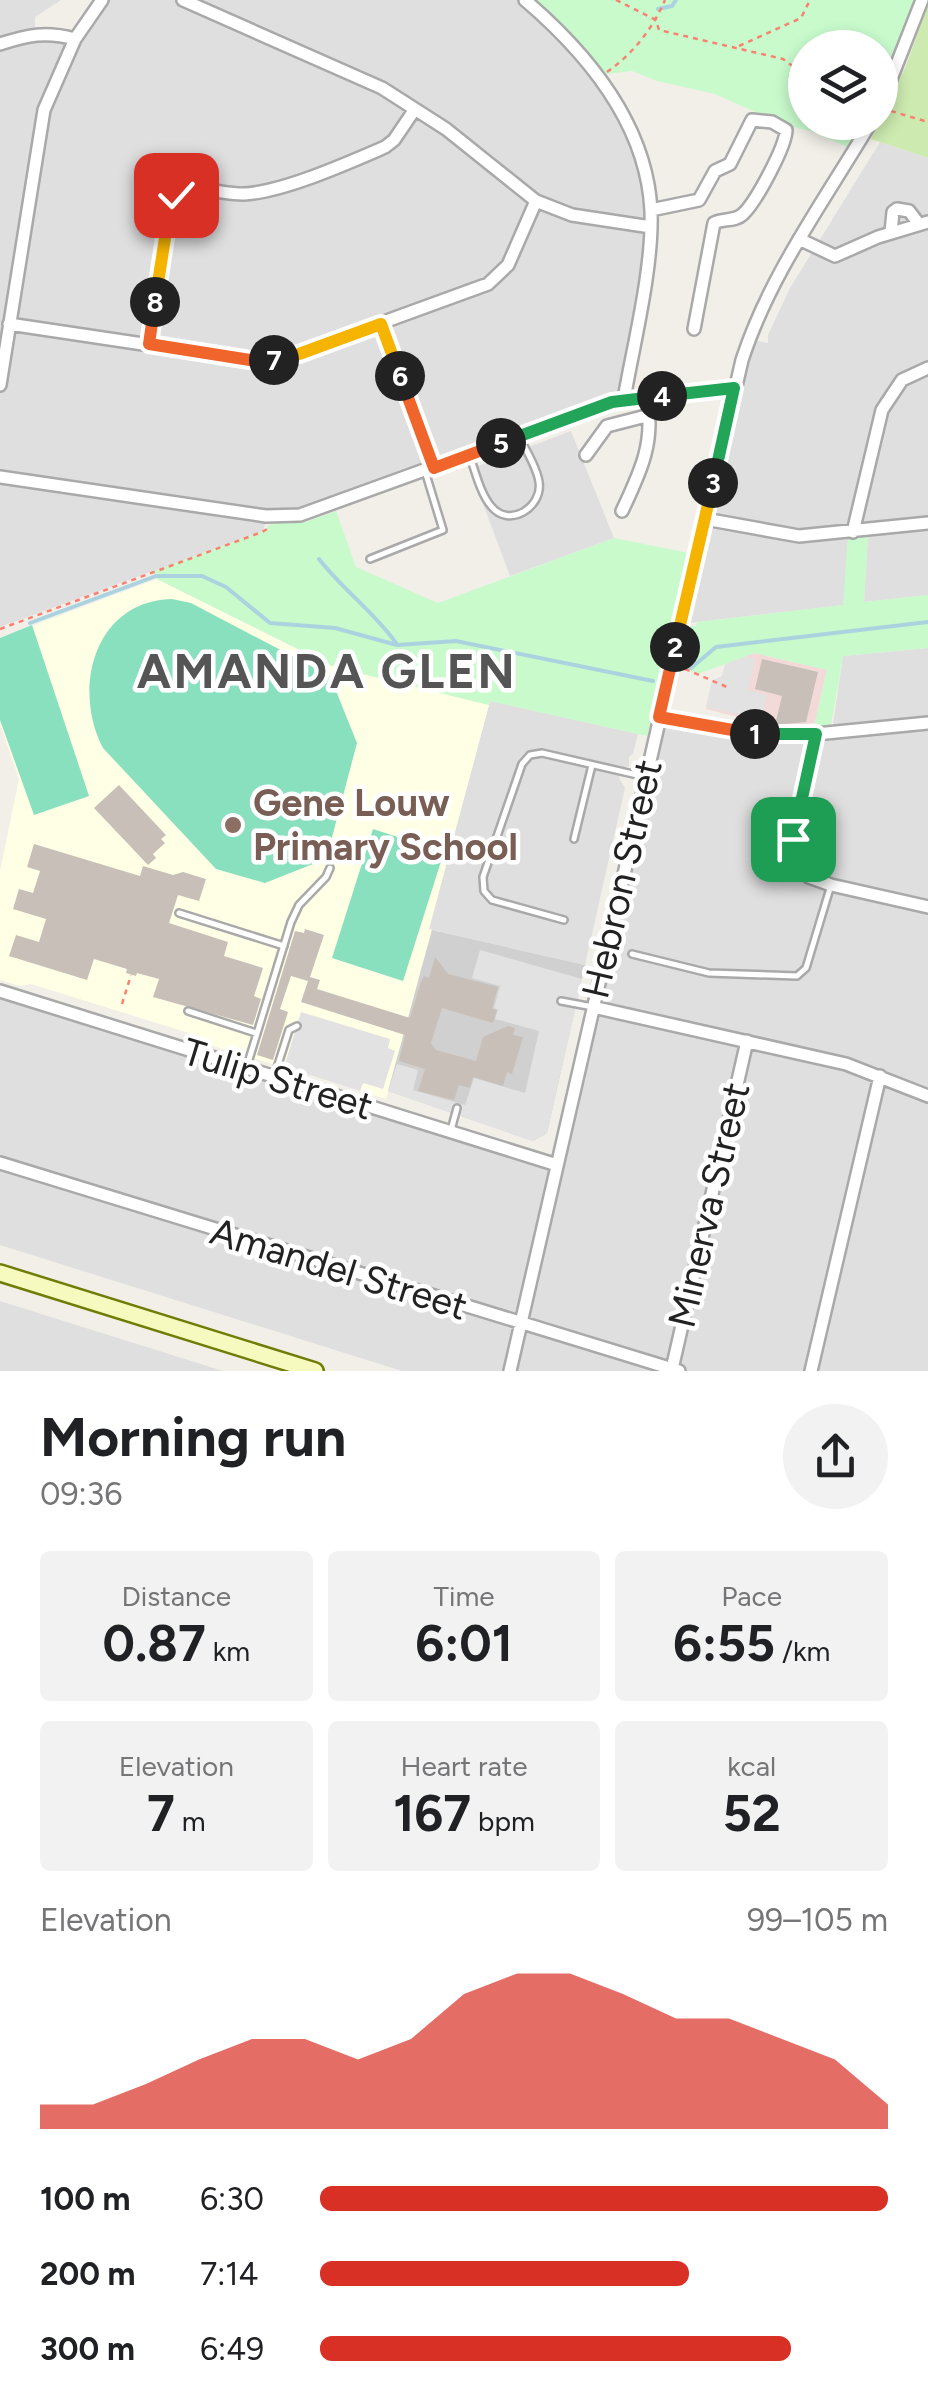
<!DOCTYPE html>
<meta charset="utf-8">
<style>
body{margin:0;font-family:Figtree,sans-serif;background:#f2f2f2;color:#202124;height:100vh;display:flex;flex-direction:column;font-size:38px;white-space:nowrap}
*{box-sizing:border-box;margin:0}
p{font-size:32px;color:#757577}
.icon{flex:none;width:55px;height:55px;fill:none;stroke:currentColor;stroke-width:2;stroke-linecap:round;stroke-linejoin:round}
.map{position:relative;height:1371px;overflow:hidden}
.sheet{display:flex;flex-direction:column;background:#fff;flex:1}
.sheet>*{flex:none}
.buttons{position:absolute;left:788px;top:30px;display:grid;gap:20px}
.buttons a{display:grid;place-items:center;width:110px;height:110px;border-radius:50%;background:#fff;box-shadow:0 5px 15px #0003;font-size:50px}
.pin{position:absolute;display:grid;place-items:center;width:85px;height:85px;color:#fff;margin:-42px;border-radius:20px;box-shadow:0 5px 15px #0006}
.km{position:absolute;width:50px;height:50px;margin:-25px;border-radius:50%;background:#222;color:#fff;font-size:28px;line-height:50px;text-align:center}
.round{display:grid;place-items:center;flex:none;width:105px;height:105px;border-radius:52px;background:#f2f2f2}
.head{display:flex;align-items:center;justify-content:space-between;height:170px;padding:0 40px}
h1{font-size:55px;font-weight:700;line-height:75px}
.stats{display:grid;grid-template-columns:repeat(3,1fr);gap:15px;height:170px;padding:10px 40px}
.stats div{display:grid;align-content:center;border-radius:10px;background:#f2f2f2;text-align:center}
.stats b{font-size:50px;font-weight:700}
.stats small{font-size:28px;font-weight:400}
.stats p{font-size:28px}
.chart{height:280px;padding:20px 40px}
.chart p{display:flex;justify-content:space-between}
.chart svg{width:100%;height:180px;margin-top:10px;fill:#d93025;opacity:.7}
ul{padding:0 40px;list-style:none;font-size:32px}
li{display:grid;grid-template-columns:160px 120px 1fr;align-items:center;height:75px}
li i{height:25px;border-radius:12px;background:#d93025}
.map>svg:first-child{display:block}
</style>
<div class="map">
<svg width="928" height="1371" viewBox="0 0 928 1371">
<rect width="100%" height="100%" fill="#f2efe9"/>
<path fill="#e0dfdf" d="M0,0H61L35,17V32L74,38L102,0H524L591,70L641,158L649,240L624,400L331,506L267,517L263,531L0,627Z
M880,142L928,158V595L864,602L868,536L848,539L844,605L680,624L748,339L768,343V335L790,288Z
M571,431L614,538L510,576L470,469Z
M928,648V1371H402L0,1245V992L556,1165L659,716L746,733L832,731L843,656Z
M490,701L638,734L633,754L629,757V766L621,769L619,778L625,788L585,965L429,929Z
M0,1301L223,1371H0Z"/>
<path fill="#f2dad9" d="M755,653L827,670L815,723L777,727L706,709L712,681L722,676L725,664Z"/>
<path fill="#ffffe5" d="M157,579L334,667L489,705L429,929L432,930L418,979L420,981L386,1099L213,1046L205,1038L31,984L20,986L0,980V871L19,779L0,724V638Z"/>
<path fill="#d0d0d0" d="M432,930L585,965L547,1133L533,1141L388,1091Z"/>
<path fill="#cdebb0" d="M928,5V158L871,139L905,68Z"/>
<path fill="#c8facc" d="M536,0H915L880,89V48H805V122L863,123L850,148L810,131L782,124L715,94L657,81L632,71L607,74L600,70Z
M336,511L356,567L438,603L614,538L689,553L647,736L490,701L489,705L334,667L157,579L154,571L263,531L271,524L305,522Z
M868,536L864,602L928,595V648L843,656L831,725L817,727L815,723L827,670L755,653L698,674L681,666L690,626H696L697,622L843,605L848,538Z"/>
<path fill="#88e0be" d="M172,599L191,603L330,676L357,743L331,841L318,862L265,883L216,869L103,748C72,689 94,601 172,599Z
M32,625L89,796L34,815L0,720V638Z
M373,829L444,852L403,981L332,958Z"/>
<path fill="#e2e2e2" d="M746,657L755,659L748,690L767,695L763,711L755,709L742,715L706,707L712,681L722,676L725,664Z
M480,950L582,979L547,1133L533,1141L388,1091L397,1064L418,1070L413,1090L465,1105L474,1078L525,1093L539,1031L495,1019L498,1010L494,1008L500,986L472,978Z
M301,1012L390,1039L388,1048L395,1051L383,1089L363,1083L360,1091L284,1067Z"/>
<g fill="none" stroke-linecap="round" stroke-linejoin="round">
<path stroke="#aad3df" stroke-width="4" d="M658,9L672,6L676,0
M319,559C343,590 374,612 396,643
M30,623L156,576H202L226,587L270,623L335,628L397,645L456,641L653,681
M691,668L716,647L928,622"/>
</g>
<path fill="#c7bfb8" d="M762,659L818,672L806,722L775,725L782,696L755,689Z
M119,785L166,835L161,839L165,843L153,854L156,858L148,865L94,808Z
M34,844L140,876L143,866L173,875L183,872L206,879L199,901L178,895L169,923L228,942L224,956L263,968L254,996L261,999L253,1025L153,997L159,979L137,973L136,976L126,973L127,969L94,959L87,980L9,956L16,935L39,942L46,919L13,909L19,889L33,893L40,871L27,867Z
M305,929L324,935L310,977L320,980L317,989L410,1018L420,985L424,976L429,978L435,957L448,974L498,987L492,1009L497,1010L493,1023L442,1008L431,1043L436,1050L476,1061L483,1037L508,1026L515,1028L513,1035L523,1037L512,1074L507,1072L503,1086L473,1077L470,1088L459,1085L454,1100L418,1091L425,1069L399,1061L405,1035L301,1002L308,981L291,976L280,1009L288,1012L273,1060L257,1055L295,931L304,933Z"/>
<g fill="none" stroke-linecap="round" stroke-linejoin="round">
<g stroke="#a9a9a9" stroke-width="10">
<path id="lane" d="M469,454C475,470 480,493 491,506C509,529 543,507 539,482C537,467 526,451 520,438
M370,559L443,530L425,471
M574,839L592,765
M179,913L284,946
M564,920L492,900L484,891L483,877L522,764L530,755L542,753L646,777
M632,954L709,973L797,976L806,968L831,885
M561,1001L593,1007
M188,1011L256,1033
M247,1066L291,922L299,905L326,877L330,868
M275,1074L289,1030L297,1026
M451,1130L457,1108"/>
</g>
<g stroke="#a9a9a9" stroke-width="16">
<path id="street" d="M183,0L382,88L446,129L536,201L572,215L651,227
M525,0C587,53 647,125 651,211C653,268 634,342 624,399
M0,44C28,35 46,31 75,39
M880,107L922,0
M651,210L699,200L715,171L730,164L752,120L772,122L786,130C786,146 756,202 743,214C735,222 723,218 714,223L694,329
M891,232L893,212L897,209L909,211L919,224
M799,239L835,256L878,237L928,222
M9,324L250,360L285,358L488,284L508,265L536,201
M381,324L434,467
M149,344L169,210C178,176 218,195 244,194C283,192 348,163 385,147L394,140L415,109
M0,385L44,110L75,39L102,0
M586,455L607,426L650,415
M0,477L266,516L300,515L612,402L734,389
M622,511C640,473 656,440 646,398
M705,519L799,536L928,523
M853,532L882,410L902,380L928,368
M659,717L765,735L816,734L928,723
M816,734L792,845L799,868L809,877L831,885L928,907
M0,991L557,1165
M593,1007L846,1064L928,1096
M0,1163L679,1371
M672,1369L747,1041
M510,1371L742,360C770,274 825,200 871,122
M811,1371L880,1076"/>
</g>
<g stroke="#707d05" stroke-width="20">
<path id="secondary" d="M0,1273L315,1371"/>
</g>
<path stroke="#fa8072" stroke-width="2.5" stroke-dasharray="5 5" stroke-linecap="butt" d="M616,0L656,20L659,30L783,59L805,75
M739,46L801,18L810,0
M607,72C633,54 653,28 665,0
M891,111L928,122
M0,629L262,532L271,527
M685,669L727,687
M122,1004L131,975"/>
<use href="#lane" stroke="#fff" stroke-width="5"/>
<use href="#street" stroke="#fff" stroke-width="11"/>
<use href="#secondary" stroke="#f7fabf" stroke-width="15"/>
</g>
<g fill="none" stroke-linecap="round" stroke-linejoin="round">
<g stroke="#fff" stroke-width="20">
<path id="split-1" d="M755,734H816L793,839"/>
</g>
<g stroke="#fff" stroke-width="20">
<path id="split-2" d="M675,647L659,717L755,734"/>
</g>
<g stroke="#fff" stroke-width="20">
<path id="split-3" d="M675,647L713,483"/>
</g>
<g stroke="#fff" stroke-width="20">
<path id="split-4" d="M662,396L734,388L713,483"/>
</g>
<g stroke="#fff" stroke-width="20">
<path id="split-5" d="M501,443L612,402L662,396"/>
</g>
<g stroke="#fff" stroke-width="20">
<path id="split-6" d="M400,376L434,468L501,443"/>
</g>
<g stroke="#fff" stroke-width="20">
<path id="split-7" d="M274,360L299,354L381,324L400,376"/>
</g>
<g stroke="#fff" stroke-width="20">
<path id="split-8" d="M155,302L149,344L250,360H274"/>
</g>
<g stroke="#fff" stroke-width="20">
<path id="split-9" d="M155,302L170,206L176,195"/>
</g>
<use href="#split-1" stroke="#22a559" stroke-width="12"/>
<use href="#split-2" stroke="#f0652b" stroke-width="12"/>
<use href="#split-3" stroke="#f5b400" stroke-width="12"/>
<use href="#split-4" stroke="#22a559" stroke-width="12"/>
<use href="#split-5" stroke="#22a559" stroke-width="12"/>
<use href="#split-6" stroke="#f0652b" stroke-width="12"/>
<use href="#split-7" stroke="#f5b400" stroke-width="12"/>
<use href="#split-8" stroke="#f0652b" stroke-width="12"/>
<use href="#split-9" stroke="#f5b400" stroke-width="12"/>
</g>
<circle fill="#8d6e63" stroke="#fff" stroke-width="4" cx="233" cy="825" r="10"/>
<g text-anchor="middle" stroke-width="9" stroke-linejoin="round" paint-order="stroke">
<g font-size="38" font-weight="bold" fill="#785e54" stroke="#fff" text-anchor="start">
<text x="253" y="816">Gene Louw<tspan x="253" dy="44">Primary School</tspan></text>
</g>
<g font-size="38" fill="#222" stroke="#fff">
<text transform="translate(622 879) rotate(-77)" y="13">Hebron Street</text>
<text transform="translate(278 1079) rotate(17)" y="13">Tulip Street</text>
<text transform="translate(709 1205) rotate(-77)" y="13">Minerva Street</text>
<text transform="translate(339 1269) rotate(17)" y="13">Amandel Street</text>
</g>
<g font-size="48" font-weight="bold" letter-spacing="2.5" fill="#555" stroke="#fff">
<text x="327" y="688">AMANDA GLEN</text>
</g>
</g>
</svg>
<div class="buttons">
<a><svg class="icon" aria-label="layers" viewBox="0 0 24 24"><path d="M12 4l9 5-9 5-9-5zM3 14l9 5 9-5"/></svg></a>
</div>
<div class="pin" style="left:793px;top:839px;background:#1e9e55"><svg class="icon" aria-label="arrive" viewBox="0 0 24 24"><path d="M6 21V4h12l-3 4 3 4H6"/></svg></div>
<div class="pin" style="left:176px;top:195px;background:#d93025"><svg class="icon" aria-label="check" viewBox="0 0 24 24"><path d="M5 12l5 5 9-10"/></svg></div>
<b class="km" style="left:755px;top:734px">1</b>
<b class="km" style="left:675px;top:647px">2</b>
<b class="km" style="left:713px;top:483px">3</b>
<b class="km" style="left:662px;top:396px">4</b>
<b class="km" style="left:501px;top:443px">5</b>
<b class="km" style="left:400px;top:376px">6</b>
<b class="km" style="left:274px;top:360px">7</b>
<b class="km" style="left:155px;top:302px">8</b>
</div>
<section class="sheet">
<div class="head"><div><h1>Morning run</h1><p>09:36</p></div><a class="round"><svg class="icon" aria-label="share" viewBox="0 0 24 24"><path d="M12 15V3M7 8l5-5 5 5M5 13v7h14v-7"/></svg></a></div>
<div class="stats">
<div><p>Distance</p><b>0.87<small> km</small></b></div>
<div><p>Time</p><b>6:01</b></div>
<div><p>Pace</p><b>6:55<small> /km</small></b></div>
</div>
<div class="stats">
<div><p>Elevation</p><b>7<small> m</small></b></div>
<div><p>Heart rate</p><b>167<small> bpm</small></b></div>
<div><p>kcal</p><b>52</b></div>
</div>
<div class="chart"><p><span>Elevation</span>99–105 m</p>
<svg viewBox="0 0 160 44" preserveAspectRatio="none"><path d="M0 44V38L10 38L20 33L30 27L40 22L50 22L60 27L70 22L80 11L90 6L100 6L110 11L120 17L130 17L140 22L150 27L160 38V44z"/></svg>
</div>
<ul>
<li><b>100 m</b>6:30<i style="width:100%"></i></li>
<li><b>200 m</b>7:14<i style="width:65%"></i></li>
<li><b>300 m</b>6:49<i style="width:83%"></i></li>
</ul>
</section>
